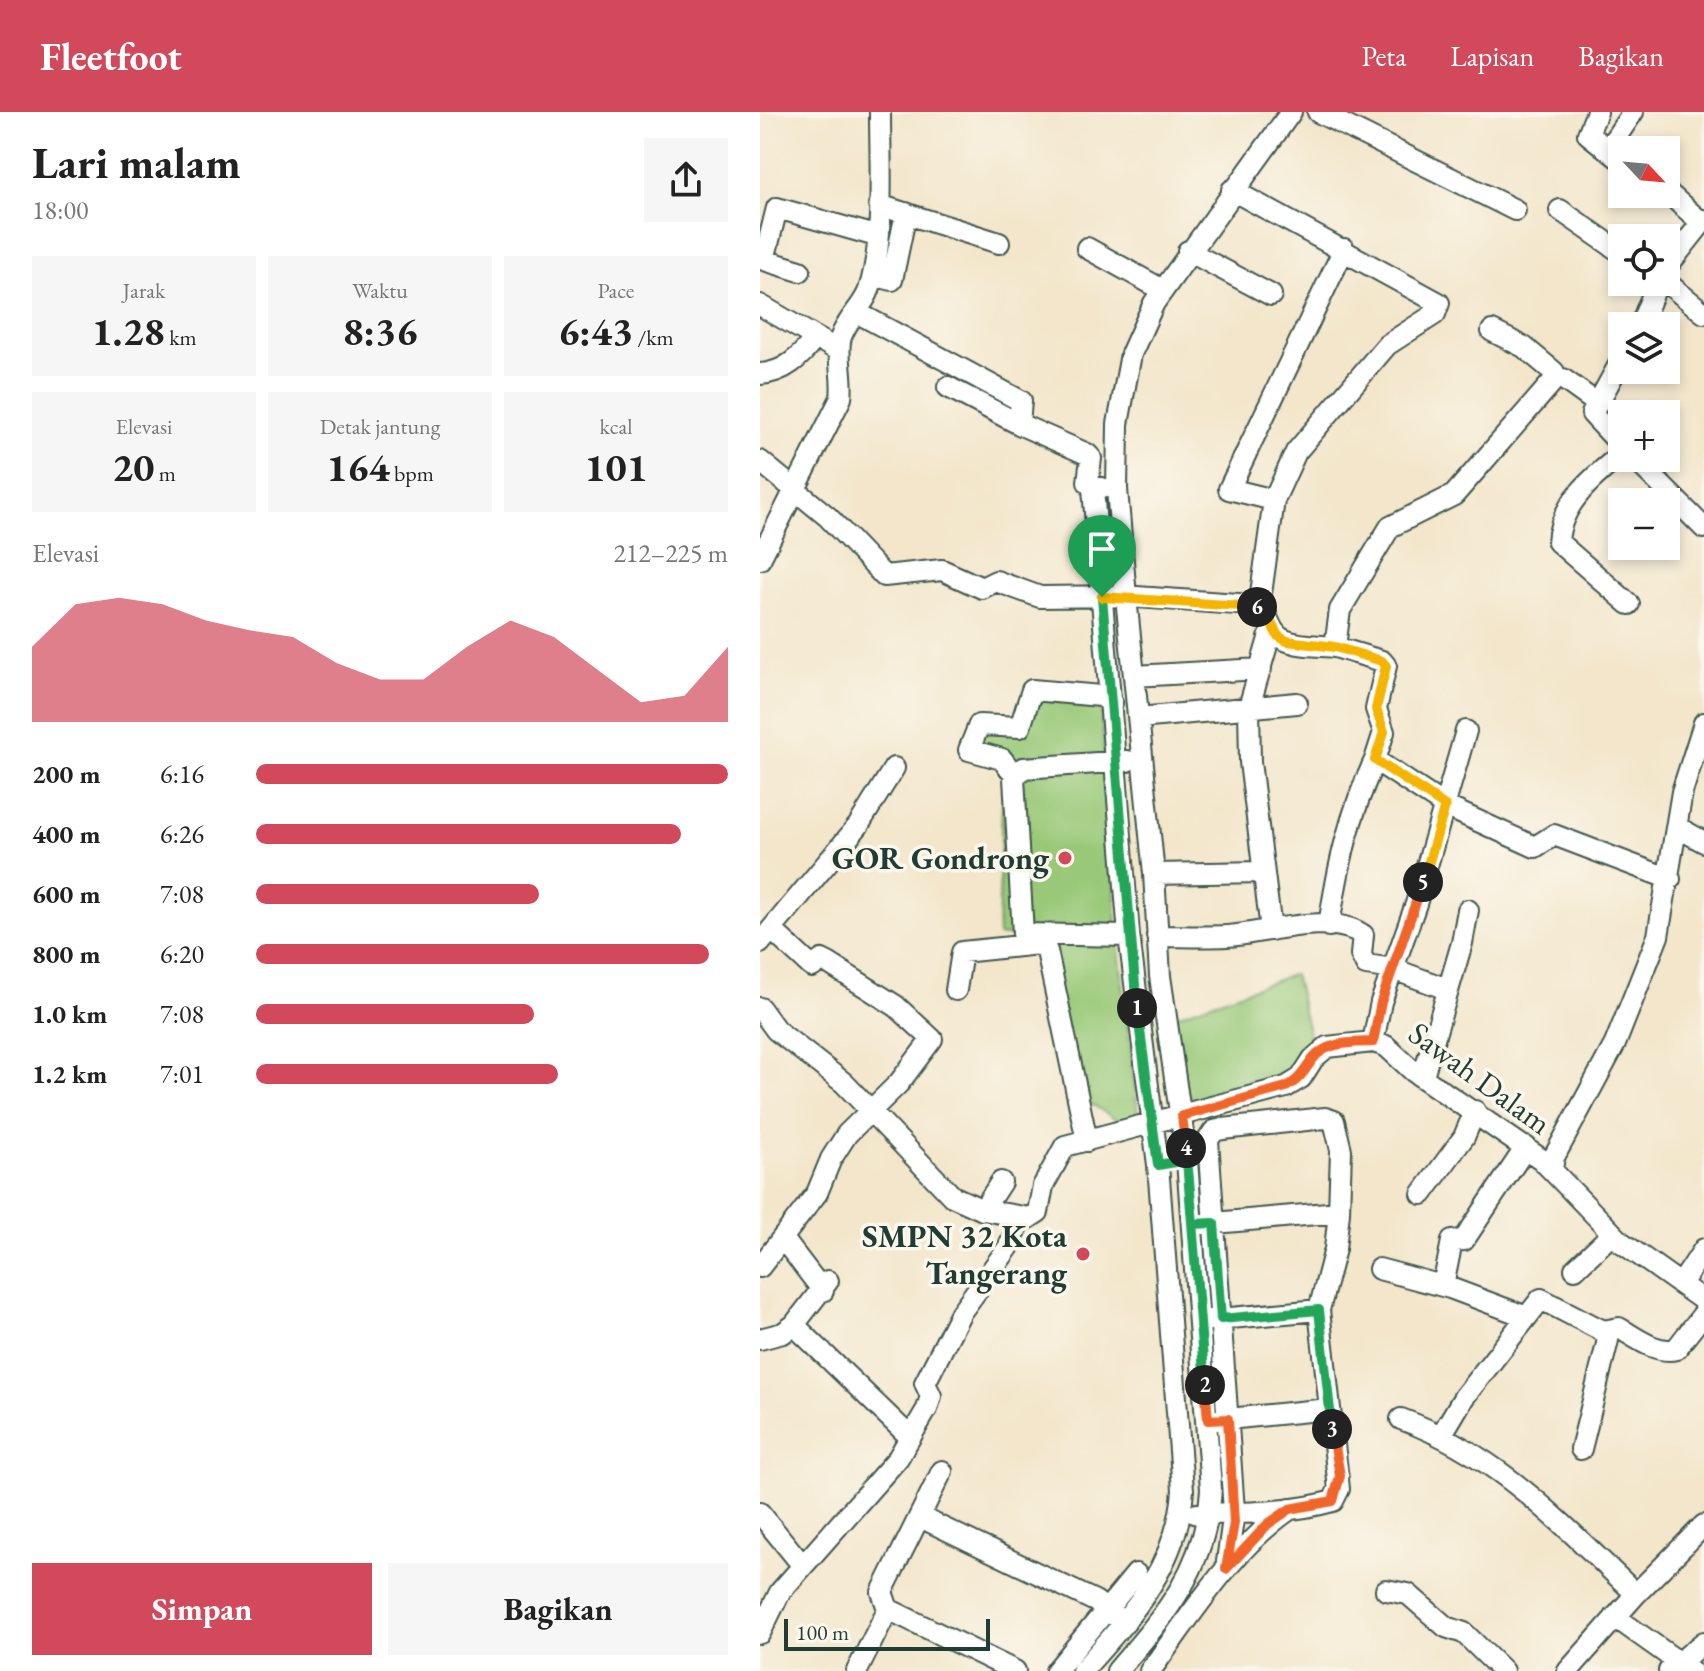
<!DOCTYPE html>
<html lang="id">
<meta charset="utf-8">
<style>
body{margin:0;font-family:"EB Garamond",serif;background:#f6f6f6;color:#222;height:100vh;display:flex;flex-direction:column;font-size:30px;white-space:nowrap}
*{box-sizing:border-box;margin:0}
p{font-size:26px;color:#767676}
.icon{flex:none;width:44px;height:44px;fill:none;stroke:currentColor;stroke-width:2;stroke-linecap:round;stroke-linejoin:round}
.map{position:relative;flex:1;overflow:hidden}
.sheet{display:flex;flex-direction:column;background:#fff;width:760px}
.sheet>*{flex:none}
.needle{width:52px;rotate:116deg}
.buttons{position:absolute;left:848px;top:24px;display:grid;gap:16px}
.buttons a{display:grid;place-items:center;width:72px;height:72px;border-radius:0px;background:#fff;box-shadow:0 4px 12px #0003;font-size:40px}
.scale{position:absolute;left:24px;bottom:20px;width:206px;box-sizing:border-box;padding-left:8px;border:4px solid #1f3d34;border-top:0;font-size:22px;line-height:28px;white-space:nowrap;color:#1f3d34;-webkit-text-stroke:6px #fbf7ec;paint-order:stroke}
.pin{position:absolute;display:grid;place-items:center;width:68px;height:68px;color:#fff;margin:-82px -34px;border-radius:50% 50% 50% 0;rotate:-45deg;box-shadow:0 0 8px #0007}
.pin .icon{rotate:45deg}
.km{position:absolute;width:40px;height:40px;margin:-20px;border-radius:50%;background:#222;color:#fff;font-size:22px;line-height:40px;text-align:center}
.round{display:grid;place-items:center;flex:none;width:84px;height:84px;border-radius:0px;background:#f6f6f6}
.head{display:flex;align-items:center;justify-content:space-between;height:136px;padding:0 32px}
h1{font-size:44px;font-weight:700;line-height:60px}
.metrics{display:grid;grid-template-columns:repeat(3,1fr);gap:12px;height:136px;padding:8px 32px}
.metrics div{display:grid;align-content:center;border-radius:0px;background:#f6f6f6;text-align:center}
.metrics b{font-size:40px;font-weight:700}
.metrics small{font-size:22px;font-weight:400}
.metrics p{font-size:22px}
.chart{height:224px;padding:16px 32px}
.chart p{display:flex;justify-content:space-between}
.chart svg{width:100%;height:144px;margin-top:8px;fill:#d1495b;opacity:.7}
.action{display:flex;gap:16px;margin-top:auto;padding:16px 32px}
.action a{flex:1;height:92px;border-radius:0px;background:#d1495b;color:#fff;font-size:32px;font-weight:700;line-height:92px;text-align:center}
.action a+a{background:#f6f6f6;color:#222}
ul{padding:0 32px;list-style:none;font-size:26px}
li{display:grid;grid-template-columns:128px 96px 1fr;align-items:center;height:60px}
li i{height:20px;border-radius:10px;background:#d1495b}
header{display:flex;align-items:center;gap:48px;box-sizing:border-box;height:112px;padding:0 40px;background:#d1495b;color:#fff}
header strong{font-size:38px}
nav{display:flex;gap:44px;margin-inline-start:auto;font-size:28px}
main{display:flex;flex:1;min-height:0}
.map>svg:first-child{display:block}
</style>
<header>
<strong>Fleetfoot</strong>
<nav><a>Peta</a><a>Lapisan</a><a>Bagikan</a></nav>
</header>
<main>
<section class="sheet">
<div class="head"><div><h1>Lari malam</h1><p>18:00</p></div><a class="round"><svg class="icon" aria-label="share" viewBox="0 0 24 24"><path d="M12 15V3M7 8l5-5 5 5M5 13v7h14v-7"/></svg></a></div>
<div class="metrics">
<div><p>Jarak</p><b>1.28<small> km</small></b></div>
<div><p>Waktu</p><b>8:36</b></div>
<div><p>Pace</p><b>6:43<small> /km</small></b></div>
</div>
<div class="metrics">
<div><p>Elevasi</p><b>20<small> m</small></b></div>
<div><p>Detak jantung</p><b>164<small> bpm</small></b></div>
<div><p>kcal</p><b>101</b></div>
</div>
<div class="chart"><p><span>Elevasi</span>212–225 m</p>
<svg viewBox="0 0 160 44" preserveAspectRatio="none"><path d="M0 44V21L10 8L20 6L30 8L40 13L50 16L60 18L70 26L80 31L90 31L100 21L110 13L120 18L130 28L140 38L150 36L160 21V44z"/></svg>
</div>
<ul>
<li><b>200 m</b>6:16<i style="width:100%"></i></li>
<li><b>400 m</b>6:26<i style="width:90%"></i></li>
<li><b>600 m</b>7:08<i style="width:60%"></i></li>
<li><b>800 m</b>6:20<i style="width:96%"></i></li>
<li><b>1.0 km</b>7:08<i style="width:59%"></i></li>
<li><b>1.2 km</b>7:01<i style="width:64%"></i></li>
</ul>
<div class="action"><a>Simpan</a><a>Bagikan</a></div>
</section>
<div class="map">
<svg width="944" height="1559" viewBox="0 0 944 1559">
<rect width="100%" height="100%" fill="#fbf7ec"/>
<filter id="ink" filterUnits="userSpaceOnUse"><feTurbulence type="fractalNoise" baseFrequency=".0125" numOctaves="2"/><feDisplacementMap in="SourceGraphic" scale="16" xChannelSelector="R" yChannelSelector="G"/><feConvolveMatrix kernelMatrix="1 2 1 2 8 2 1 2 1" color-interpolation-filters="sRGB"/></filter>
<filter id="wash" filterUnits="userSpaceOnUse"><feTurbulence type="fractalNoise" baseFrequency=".006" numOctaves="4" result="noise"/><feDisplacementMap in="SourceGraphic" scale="32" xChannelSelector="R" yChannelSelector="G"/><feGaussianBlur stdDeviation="1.8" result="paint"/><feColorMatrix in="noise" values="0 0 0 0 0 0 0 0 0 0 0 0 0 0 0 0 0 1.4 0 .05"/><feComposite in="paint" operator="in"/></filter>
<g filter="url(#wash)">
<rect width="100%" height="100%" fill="#f3e6cb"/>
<path fill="#99c978" stroke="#5c8356" stroke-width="2" d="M271,582L340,585L359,838L379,1011L357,1008L318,984L286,824H238L242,694L251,640L209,630L216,611L263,614Z
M534,862L552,936L536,960L431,990L417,945L414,904Z"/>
</g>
<g filter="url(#ink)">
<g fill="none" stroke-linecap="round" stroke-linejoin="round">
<g stroke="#3f564b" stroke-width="24">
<path id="minor" d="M558,0L755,98
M837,0L828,22L862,49
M848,37L873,0
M472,78L679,191L675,202L627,233L536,340L514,388L499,496
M906,79L942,111
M119,93L239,131
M800,98L862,141
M327,136L401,177
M428,139L511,183
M906,156L944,108
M40,159L4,148L17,96L116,124
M113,163L132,168L146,101
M906,170L944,201
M0,193L79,239
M96,200L261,289L259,312L327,342L331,346L328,370L333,376H342
M880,214L898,170
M732,219L764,235L794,260L795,267
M862,247L832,302L862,334
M0,262C24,261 41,245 55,226
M188,275L259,312
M835,290L803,267H795L694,383L630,415L580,498L575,535L622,549L626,554L616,597L624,620L615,648L685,694L775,735L794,723L910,767
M862,342C834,364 800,392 798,430L869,492
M874,346L944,416
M0,349L68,405L124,464L182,458L222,476L236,469L280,485L362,484L493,493C513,503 505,511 517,523C530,535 558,533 575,535
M514,388L469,377L584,137
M0,447L81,286C84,266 76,242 81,225C87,207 103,195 109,178C125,129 120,52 120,0
M374,564L501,557
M379,606L537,591
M367,649L263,656L254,666L263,822L369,824
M248,655L242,647L209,638L219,613L260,615L272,578L341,584L352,591
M917,715L944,730
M394,762L502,760
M569,814C578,754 589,703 615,648
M511,818L490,650L489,595L512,516
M397,824C420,824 444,825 467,824C504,822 570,799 603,823L601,843L606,853L633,857L687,877
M0,831L98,714L134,656
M196,878L202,840L279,832L287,839L327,1029
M0,896L16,918L84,971L192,1084L223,1098L269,1106L278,1100L283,1074L305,1034L526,975L541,966L553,947L567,935L613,930L626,934L653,959L781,1047L861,1130L944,1189
M613,930L621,890L656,792L706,619
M663,964L702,831L708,798
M792,1057L794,1045L855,932L898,824L922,680L944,611
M662,1082L704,1025L715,999
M223,1098L241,1070
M443,1112L579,1100
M24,1128L63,1179
M0,1155L57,1081L71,1047L87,1022L139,971L172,927L136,894L68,851L62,848L52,855L13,819
M619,1157L690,1176L767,1205
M815,1157L852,1122
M921,1172L944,1137
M683,1174L692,1129L704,1128L766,1035
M448,1208L559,1198
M34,1213L150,1325
M843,1219L859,1216C877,1226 896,1242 916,1237L944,1201
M0,1227L23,1221L34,1213L68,1169
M641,1307C738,1342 802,1412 876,1482
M458,1308L569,1297
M682,1322L704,1285L781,1187L843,1219L848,1228L821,1337
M0,1401L43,1454
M437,1402C481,1401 531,1401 573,1389L579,1377L559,1198L575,1137L579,1100L581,1038L574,1009L565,1006L463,1017L454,1019L448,1028L474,1399L466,1457
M160,1405L335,1489L365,1511
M626,1478L648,1482L686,1515L704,1521L743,1559
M128,1497L255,1559
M855,1505L931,1559
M0,1521L20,1480L138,1346L167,1297L171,1284L165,1271L201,1200L248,1136L262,1105
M97,1559L128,1497L122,1480L182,1359
M296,1559L376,1462
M322,1559C370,1505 418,1454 423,1378L398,1053L369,824L333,376
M357,1559C407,1501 446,1456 451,1377L427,1048L400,864L394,762L366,485L357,377L358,312L371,242L394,191L531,0
M390,1559C432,1502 471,1438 530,1397
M808,1559L876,1482L944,1413
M909,1559L944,1530"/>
</g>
<use href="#minor" stroke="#fff" stroke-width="20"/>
</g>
</g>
<g fill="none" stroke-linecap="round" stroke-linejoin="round" filter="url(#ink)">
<g stroke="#fff" stroke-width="16">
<path id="split-1" d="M342,485L377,896"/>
</g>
<g stroke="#fff" stroke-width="16">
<path id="split-2" d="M377,896L398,1053L427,1048L445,1273"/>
</g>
<g stroke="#fff" stroke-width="16">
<path id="split-3" d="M445,1273L448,1308L468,1307L474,1411L466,1457L508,1412L530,1397L573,1389L580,1364L572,1317"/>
</g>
<g stroke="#fff" stroke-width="16">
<path id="split-4" d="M426,1036L433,1112L454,1111L461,1207L559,1198L572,1317"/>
</g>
<g stroke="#fff" stroke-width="16">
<path id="split-5" d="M426,1036L422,1004L526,975C540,968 544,959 553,947C567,929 592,931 613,930L621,890L663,770"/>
</g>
<g stroke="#fff" stroke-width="16">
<path id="split-6" d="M497,495L505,500L518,524L527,529L575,535L622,549L626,554L616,597L624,620L615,648L685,694L663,770"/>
</g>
<g stroke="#fff" stroke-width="16">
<path id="split-7" d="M342,485L497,495"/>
</g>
<use href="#split-1" stroke="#22a559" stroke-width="10"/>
<use href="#split-2" stroke="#22a559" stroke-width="10"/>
<use href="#split-3" stroke="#f0652b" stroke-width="10"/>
<use href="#split-4" stroke="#22a559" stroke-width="10"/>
<use href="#split-5" stroke="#f0652b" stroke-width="10"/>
<use href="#split-6" stroke="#f5b400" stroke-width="10"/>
<use href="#split-7" stroke="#f5b400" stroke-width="10"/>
</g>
<g fill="#d1495b" stroke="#fbf7ec" stroke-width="3">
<circle cx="305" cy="746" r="8"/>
<circle cx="323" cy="1142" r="8"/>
</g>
<g text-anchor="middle" stroke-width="7" stroke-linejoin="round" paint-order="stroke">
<g font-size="32" font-weight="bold" fill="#1f3d34" stroke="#fbf7ec" text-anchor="end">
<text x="289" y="757">GOR Gondrong</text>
<text x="307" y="1135">SMPN 32 Kota<tspan x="307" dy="37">Tangerang</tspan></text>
</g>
<g font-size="32" fill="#1f3d34" stroke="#fbf7ec">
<text transform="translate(720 966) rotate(36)" y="11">Sawah Dalam</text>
</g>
</g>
</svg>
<div class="buttons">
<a><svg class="needle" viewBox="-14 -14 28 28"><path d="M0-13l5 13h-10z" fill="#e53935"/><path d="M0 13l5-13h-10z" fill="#767676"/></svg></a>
<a><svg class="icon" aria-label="locate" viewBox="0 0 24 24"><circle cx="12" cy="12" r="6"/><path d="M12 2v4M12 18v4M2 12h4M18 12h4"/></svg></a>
<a><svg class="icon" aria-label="layers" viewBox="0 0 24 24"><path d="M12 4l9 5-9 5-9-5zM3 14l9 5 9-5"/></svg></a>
<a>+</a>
<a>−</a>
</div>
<div class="scale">100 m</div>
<div class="pin" style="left:342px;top:485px;background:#1e9e55"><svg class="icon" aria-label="arrive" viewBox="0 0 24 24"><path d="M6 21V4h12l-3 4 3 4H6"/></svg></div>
<b class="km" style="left:377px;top:896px">1</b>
<b class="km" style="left:445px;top:1273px">2</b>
<b class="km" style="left:572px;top:1317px">3</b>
<b class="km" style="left:426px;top:1036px">4</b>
<b class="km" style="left:663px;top:770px">5</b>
<b class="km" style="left:497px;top:495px">6</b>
</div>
</main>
